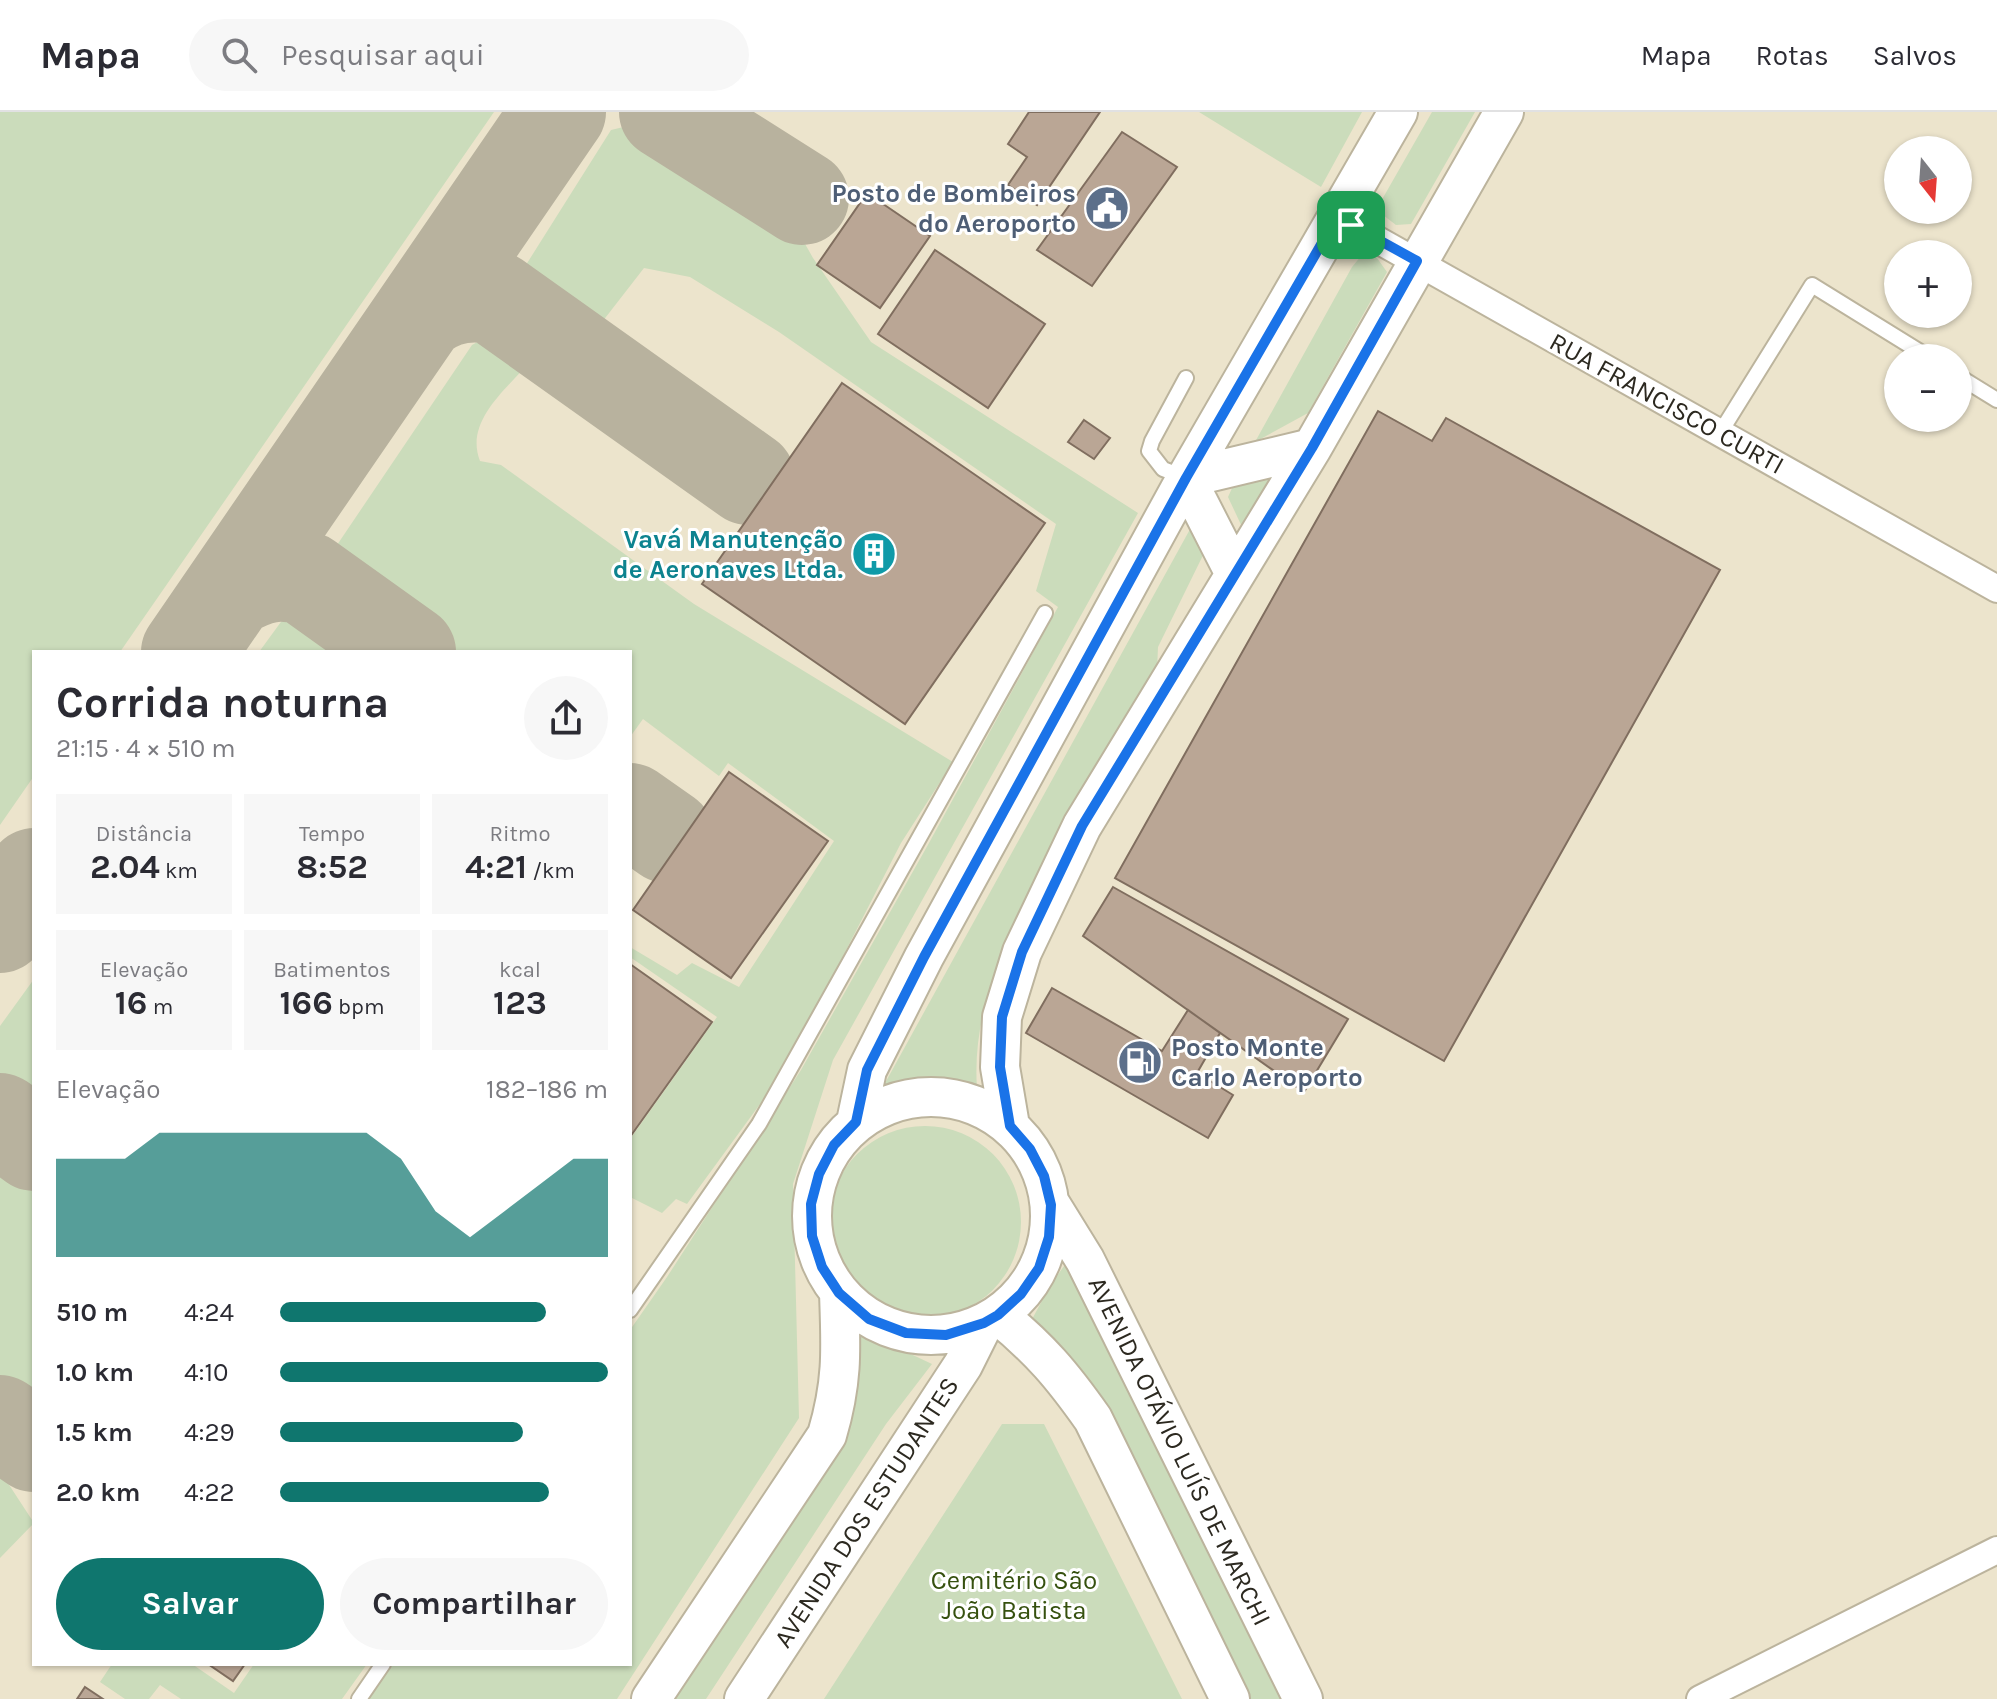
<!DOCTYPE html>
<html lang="pt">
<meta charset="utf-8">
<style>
body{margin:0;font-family:Karla,sans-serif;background:#f7f7f7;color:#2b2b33;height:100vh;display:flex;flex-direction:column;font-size:30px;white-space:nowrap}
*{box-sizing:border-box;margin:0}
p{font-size:26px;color:#7c7c81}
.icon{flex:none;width:44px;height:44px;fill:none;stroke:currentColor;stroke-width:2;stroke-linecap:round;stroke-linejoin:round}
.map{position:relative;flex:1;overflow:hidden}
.details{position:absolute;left:32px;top:538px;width:600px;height:1016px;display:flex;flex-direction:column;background:#fff;border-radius:0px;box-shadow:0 2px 6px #0004}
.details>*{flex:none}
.needle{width:52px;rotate:163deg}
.buttons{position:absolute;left:1884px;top:24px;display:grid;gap:16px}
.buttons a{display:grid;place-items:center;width:88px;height:88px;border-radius:50%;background:#fff;box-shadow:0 2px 6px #0004;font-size:40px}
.pin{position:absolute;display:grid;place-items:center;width:68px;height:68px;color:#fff;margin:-34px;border-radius:16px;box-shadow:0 4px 12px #0006}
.round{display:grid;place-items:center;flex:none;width:84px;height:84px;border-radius:42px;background:#f7f7f7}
.head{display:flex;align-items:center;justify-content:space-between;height:136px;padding:0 24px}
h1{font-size:44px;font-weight:700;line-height:60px}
.metrics{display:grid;grid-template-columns:repeat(3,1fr);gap:12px;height:136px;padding:8px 24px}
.metrics div{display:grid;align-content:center;border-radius:0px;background:#f7f7f7;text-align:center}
.metrics b{font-size:34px;font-weight:700}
.metrics small{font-size:22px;font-weight:400}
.metrics p{font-size:22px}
.chart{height:224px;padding:16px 24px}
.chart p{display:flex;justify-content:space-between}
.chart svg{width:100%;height:144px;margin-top:8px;fill:#0f766e;opacity:.7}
.action{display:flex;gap:16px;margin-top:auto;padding:16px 24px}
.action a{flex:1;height:92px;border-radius:48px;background:#0f766e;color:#fff;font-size:32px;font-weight:700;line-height:92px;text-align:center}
.action a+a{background:#f7f7f7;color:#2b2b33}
ul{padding:0 24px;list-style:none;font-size:26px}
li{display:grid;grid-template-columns:128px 96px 1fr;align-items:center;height:60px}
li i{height:20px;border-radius:10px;background:#0f766e}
header{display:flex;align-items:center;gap:48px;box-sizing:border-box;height:112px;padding:0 40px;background:#fff;border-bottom:2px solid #e1e1e2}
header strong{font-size:38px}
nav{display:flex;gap:44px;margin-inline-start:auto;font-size:28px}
.search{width:560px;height:72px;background:#f7f7f7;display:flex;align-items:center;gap:20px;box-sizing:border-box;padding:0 28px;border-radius:44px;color:#7c7c81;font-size:30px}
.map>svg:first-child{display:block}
</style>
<header>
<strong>Mapa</strong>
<div class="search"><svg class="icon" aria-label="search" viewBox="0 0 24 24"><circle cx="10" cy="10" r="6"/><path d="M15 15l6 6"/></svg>Pesquisar aqui</div>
<nav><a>Mapa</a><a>Rotas</a><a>Salvos</a></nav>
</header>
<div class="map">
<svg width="1997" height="1587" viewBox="0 0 1997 1587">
<rect width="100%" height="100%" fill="#ece4cc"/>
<path fill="#cbdcbb" d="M0,0H494L120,540H34V664L0,713Z
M704,0H749L724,15Z
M1199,0H1362L1321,75Z
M1432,0H1475L1411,112L1396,113L1383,103L1380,91Z
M632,13L681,33L791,107L813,146L871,230L1138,401L833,948L793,1072L799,1306L617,1587H369L393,1552H630V1218L667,1165L801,958L929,731L1058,495L1036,479L1056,412L779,220L690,165L644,156L592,223C561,205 535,198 519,164L611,18Z
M1362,143L1377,146L1387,160L1308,301L1255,330L1352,155Z
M483,227L501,229L527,253C503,280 465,311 480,349L501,353L694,492L953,650L901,731L839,852L763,988L687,1092L676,1087L662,1101L630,1085V1027L717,905L630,845V835L677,863L692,851L739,875L834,729L728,651L719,664L643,607L630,625V540H444L340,463L334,452L335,436L472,233Z
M1280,353L1243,417L1228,385L1238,363Z
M1194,410L1209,431L1158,535L1157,559C1129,608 1100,658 1072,708C1024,793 966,885 978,987C936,974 922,976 879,982Z
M304,496L321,502L372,540H259L286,503Z
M34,867V1004L0,980V914Z
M829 1110a96 96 0 1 1 192 0a96 96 0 1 1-192 0Z
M0,1031L34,1054V1282L0,1275Z
M1067,1150L1286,1587H1247L1072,1251L1056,1229L1030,1211L1051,1172Z
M849,1213L932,1252L886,1312L706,1587H663L801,1375Z
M1002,1312H1044L1182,1587H824Z
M0,1359L34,1411L0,1446Z
M112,1552H192L234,1581L254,1552H367L342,1587H181L160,1573L149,1587H125L100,1570Z"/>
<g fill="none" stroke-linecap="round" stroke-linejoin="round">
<path stroke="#b8b29e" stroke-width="94" d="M666,0L802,86
M422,201C444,185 469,180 495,186L748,366
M232,478C258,464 278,458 307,467L409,540
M188,540L559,0
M630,698L667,724
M0,814L34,763
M0,1008L34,1032
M0,1310L34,1333"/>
</g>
<path fill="#baa695" stroke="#806e5f" stroke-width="2" d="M1029,0H1100L1037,93L1008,73L1027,45L1008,32Z
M1122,20L1177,55L1092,174L1037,138Z
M867,81L930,124L880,196L817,153Z
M935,138L1045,212L988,296L878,222Z
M842,271L1045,411L905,612L702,472Z
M1378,299L1432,329L1446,306L1720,458L1444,949L1115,766Z
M1084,308L1110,326L1094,347L1068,330Z
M729,660L828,729L731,866L633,798Z
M1113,775L1348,907L1304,980L1083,824Z
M630,852L712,910L630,1025Z
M1052,876L1162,939L1188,898L1220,921L1197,961L1233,983L1208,1026L1026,921Z
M208,1552H245L233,1569Z
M85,1575L103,1587H77Z"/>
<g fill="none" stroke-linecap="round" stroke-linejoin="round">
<g stroke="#bcb49d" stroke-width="18">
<path id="service" d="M1958,264L1997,288
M1720,321L1812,173L1930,246
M1184,365L1163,357L1149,339L1152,329L1186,266
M630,1198L759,1012L1045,501
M359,1587L383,1552"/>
</g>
<g stroke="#bcb49d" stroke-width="30">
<path id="minor" d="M1337,105L1997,477
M1700,1587L1997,1438"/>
</g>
<g stroke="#bcb49d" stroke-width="42">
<path id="secondary" d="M1186,366L1312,336
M1186,366L1235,462
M812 1104a119 119 0 1 1 238 0a119 119 0 1 1-238 0Z
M856,1010L867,958L924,845L1186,366L1398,0
M1010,1014L1000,955L1002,905L1022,840L1082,714L1312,336L1504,0
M1051,1093L1085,1148L1303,1587
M998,1203C1040,1237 1062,1263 1093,1307L1230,1587
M651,1587L827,1323C843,1269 841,1237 839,1181
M744,1587L963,1253L984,1211"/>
</g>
<use href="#service" stroke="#fff" stroke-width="14"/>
<use href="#minor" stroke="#fff" stroke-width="26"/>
<use href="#secondary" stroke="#fff" stroke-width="38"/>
</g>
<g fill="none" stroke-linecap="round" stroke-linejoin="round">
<g stroke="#fff" stroke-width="16">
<path id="route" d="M1337,105L1417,149L1312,336L1082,714L1022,840L1002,905L1000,955L1010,1014L1030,1037L1044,1064L1051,1093L1049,1125L1039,1156L1021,1182L998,1203L984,1211L946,1223L906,1221L869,1207L839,1181L822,1155L812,1124L811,1092L819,1062L834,1033L856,1010L867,958L924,845L1186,366Z"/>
</g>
<use href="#route" stroke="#1a73e8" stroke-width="10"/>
</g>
<defs>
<g id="civic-disc" transform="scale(2.3)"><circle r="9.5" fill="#5c6f8a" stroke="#fff"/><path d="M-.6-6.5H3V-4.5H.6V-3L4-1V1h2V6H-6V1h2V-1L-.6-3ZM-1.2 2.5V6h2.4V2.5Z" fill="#fff"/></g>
<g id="building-disc" transform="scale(2.3)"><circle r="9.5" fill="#0f9aa8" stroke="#fff"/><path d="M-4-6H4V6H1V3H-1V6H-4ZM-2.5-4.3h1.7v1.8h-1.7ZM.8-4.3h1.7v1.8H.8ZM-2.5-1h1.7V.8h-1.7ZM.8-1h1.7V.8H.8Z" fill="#fff"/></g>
<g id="fuel-disc" transform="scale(2.3)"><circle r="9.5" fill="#5c6f8a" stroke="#fff"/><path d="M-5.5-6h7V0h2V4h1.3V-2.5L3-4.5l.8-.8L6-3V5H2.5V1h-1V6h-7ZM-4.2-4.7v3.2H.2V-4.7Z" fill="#fff"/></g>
</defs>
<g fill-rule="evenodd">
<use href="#civic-disc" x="1107" y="96"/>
<use href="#building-disc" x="874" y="442"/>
<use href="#fuel-disc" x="1140" y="950"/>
</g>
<g text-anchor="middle" stroke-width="6" stroke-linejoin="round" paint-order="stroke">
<g font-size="26" font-weight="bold" fill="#4e5e75" stroke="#fff" text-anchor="end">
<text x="1076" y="90">Posto de Bombeiros<tspan x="1076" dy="30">do Aeroporto</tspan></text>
<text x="1171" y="944" text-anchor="start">Posto Monte<tspan x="1171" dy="30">Carlo Aeroporto</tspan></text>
</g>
<g font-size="26" fill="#2c2920" stroke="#fff">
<text transform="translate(1667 291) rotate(29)" y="9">RUA FRANCISCO CURTI</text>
<text transform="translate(1180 1339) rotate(64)" y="9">AVENIDA OTÁVIO LUÍS DE MARCHI</text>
<text transform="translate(866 1400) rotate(-57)" y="9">AVENIDA DOS ESTUDANTES</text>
</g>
<g font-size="26" font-weight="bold" fill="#0d838f" stroke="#fff" text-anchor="end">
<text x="843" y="436">Vavá Manutenção<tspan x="843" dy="30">de Aeronaves Ltda.</tspan></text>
</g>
<g font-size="26" fill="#36510f" stroke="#fff">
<text x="1014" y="1477">Cemitério São<tspan x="1014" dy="30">João Batista</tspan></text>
</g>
</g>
</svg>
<div class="buttons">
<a><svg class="needle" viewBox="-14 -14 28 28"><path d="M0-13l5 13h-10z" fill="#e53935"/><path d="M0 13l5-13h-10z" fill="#7c7c81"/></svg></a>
<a>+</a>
<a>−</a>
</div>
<div class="pin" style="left:1351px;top:113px;background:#1e9e55"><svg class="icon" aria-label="arrive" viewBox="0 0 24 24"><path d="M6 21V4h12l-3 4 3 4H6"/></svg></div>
<section class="details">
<div class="head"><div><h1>Corrida noturna</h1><p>21:15 · 4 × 510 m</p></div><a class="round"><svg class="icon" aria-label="share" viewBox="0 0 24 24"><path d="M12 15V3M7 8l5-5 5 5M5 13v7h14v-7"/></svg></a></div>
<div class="metrics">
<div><p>Distância</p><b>2.04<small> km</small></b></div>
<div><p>Tempo</p><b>8:52</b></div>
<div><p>Ritmo</p><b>4:21<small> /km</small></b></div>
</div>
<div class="metrics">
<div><p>Elevação</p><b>16<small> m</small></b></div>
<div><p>Batimentos</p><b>166<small> bpm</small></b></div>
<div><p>kcal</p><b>123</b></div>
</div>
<div class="chart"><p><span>Elevação</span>182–186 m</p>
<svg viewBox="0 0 160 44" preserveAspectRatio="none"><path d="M0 44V14L10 14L20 14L30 6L40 6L50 6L60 6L70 6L80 6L90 6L100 14L110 30L120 38L130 30L140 22L150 14L160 14V44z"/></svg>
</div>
<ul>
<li><b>510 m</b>4:24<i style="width:81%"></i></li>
<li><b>1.0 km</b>4:10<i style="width:100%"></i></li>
<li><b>1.5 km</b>4:29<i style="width:74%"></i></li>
<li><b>2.0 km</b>4:22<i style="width:82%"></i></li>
</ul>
<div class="action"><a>Salvar</a><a>Compartilhar</a></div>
</section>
</div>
